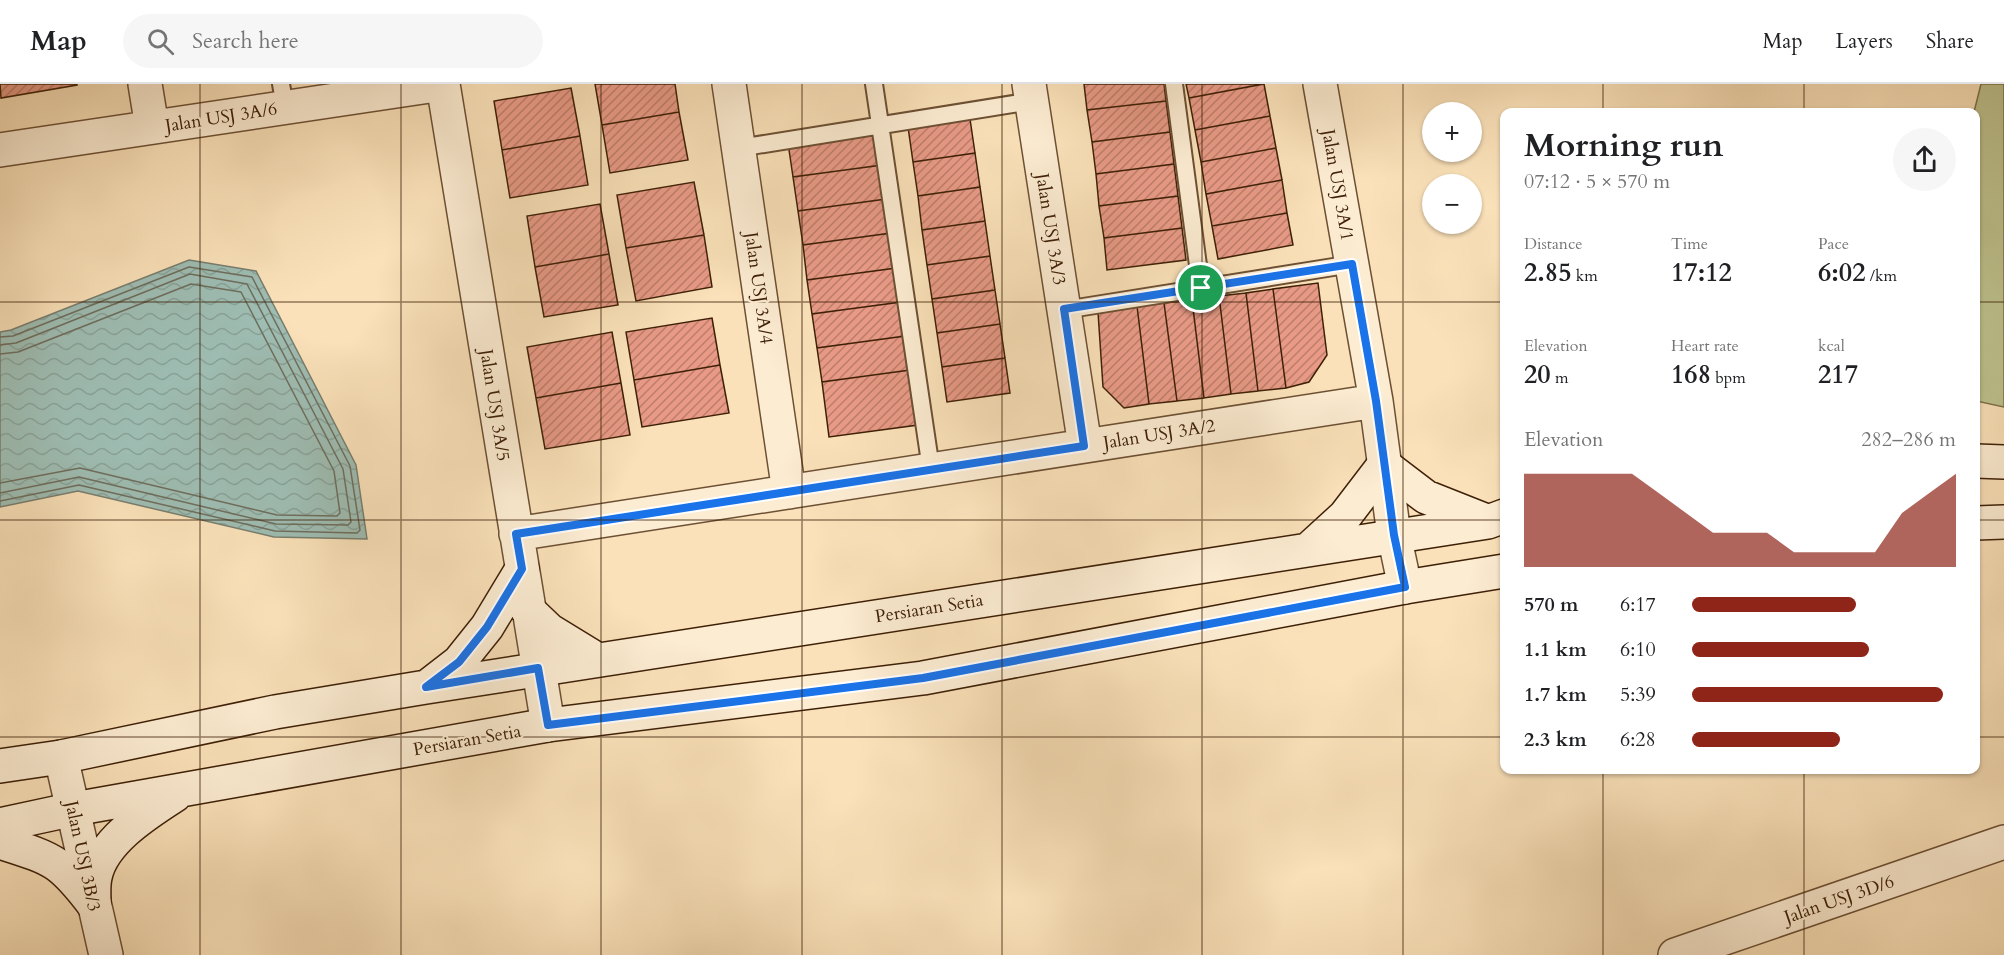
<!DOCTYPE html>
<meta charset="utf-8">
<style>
body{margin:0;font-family:Cardo,serif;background:#f6f6f6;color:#202124;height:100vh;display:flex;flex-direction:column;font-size:22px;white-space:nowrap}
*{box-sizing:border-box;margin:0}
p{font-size:20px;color:#757577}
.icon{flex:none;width:33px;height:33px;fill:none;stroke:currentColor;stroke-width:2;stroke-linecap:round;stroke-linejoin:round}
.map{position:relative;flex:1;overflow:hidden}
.drawer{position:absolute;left:1500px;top:24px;width:480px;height:666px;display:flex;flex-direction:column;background:#fff;border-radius:12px;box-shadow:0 2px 4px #0004}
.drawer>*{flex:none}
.tools{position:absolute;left:1422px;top:18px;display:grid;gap:12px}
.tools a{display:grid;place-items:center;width:60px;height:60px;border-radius:50%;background:#fff;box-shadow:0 2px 4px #0004;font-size:30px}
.pin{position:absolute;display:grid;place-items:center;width:51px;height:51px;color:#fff;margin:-26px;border:3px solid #fff;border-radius:50%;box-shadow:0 2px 6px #0007}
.round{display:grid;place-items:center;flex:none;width:63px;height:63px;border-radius:32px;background:#f6f6f6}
.summary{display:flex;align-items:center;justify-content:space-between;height:102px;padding:0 24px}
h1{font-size:33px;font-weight:700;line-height:45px}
.metrics{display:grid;grid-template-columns:repeat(3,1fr);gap:9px;height:102px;padding:6px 24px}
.metrics div{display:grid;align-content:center}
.metrics b{font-size:26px;font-weight:700}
.metrics small{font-size:16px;font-weight:400}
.metrics p{font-size:16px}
.chart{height:168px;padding:12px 24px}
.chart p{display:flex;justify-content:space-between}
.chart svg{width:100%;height:108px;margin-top:6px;fill:#8f2418;opacity:.7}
ul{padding:0 24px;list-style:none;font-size:20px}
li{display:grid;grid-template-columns:96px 72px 1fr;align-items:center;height:45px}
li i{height:15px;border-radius:8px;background:#8f2418}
header{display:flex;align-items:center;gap:36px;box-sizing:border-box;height:84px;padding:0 30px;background:#fff;border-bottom:2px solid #e0e0e0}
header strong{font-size:28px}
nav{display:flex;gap:33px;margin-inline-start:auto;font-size:21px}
.search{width:420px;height:54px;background:#f6f6f6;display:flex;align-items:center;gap:15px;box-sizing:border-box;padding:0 21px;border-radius:33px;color:#757577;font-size:22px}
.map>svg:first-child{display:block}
</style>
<header>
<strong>Map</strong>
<div class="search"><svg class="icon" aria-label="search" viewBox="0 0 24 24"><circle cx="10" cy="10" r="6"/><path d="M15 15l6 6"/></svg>Search here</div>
<nav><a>Map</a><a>Layers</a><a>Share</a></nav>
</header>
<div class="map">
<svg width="2004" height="871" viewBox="0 0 2004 871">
<defs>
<pattern id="water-waves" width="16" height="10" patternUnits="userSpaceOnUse" patternTransform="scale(1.5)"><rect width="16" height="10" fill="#9ebdb3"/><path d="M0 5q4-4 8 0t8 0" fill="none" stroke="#89a298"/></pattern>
<pattern id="building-hatch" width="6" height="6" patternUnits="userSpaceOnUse" patternTransform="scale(1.5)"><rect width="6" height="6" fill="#e89a86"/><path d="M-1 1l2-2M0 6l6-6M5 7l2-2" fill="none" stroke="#bd7d6c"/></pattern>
</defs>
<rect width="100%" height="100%" fill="#fae1b9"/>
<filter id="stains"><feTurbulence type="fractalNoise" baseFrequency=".00333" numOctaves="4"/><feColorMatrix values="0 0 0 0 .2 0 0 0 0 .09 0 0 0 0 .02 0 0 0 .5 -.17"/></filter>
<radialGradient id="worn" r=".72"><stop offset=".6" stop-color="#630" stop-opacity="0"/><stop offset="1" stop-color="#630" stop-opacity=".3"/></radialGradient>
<path fill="#bec38f" stroke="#7e724b" stroke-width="1.5" d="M1981,0H2004V323L1976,317L1974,28Z"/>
<path fill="url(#water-waves)" stroke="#787e6e" stroke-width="1.5" d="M189,176L256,187L356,381L367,455L274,453L78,407L0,423V248L11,246Z"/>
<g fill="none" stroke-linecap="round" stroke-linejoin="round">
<path stroke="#6e6e5d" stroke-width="1.5" d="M0,253L13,252L189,183L252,193L350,382L360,446L357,449L275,447L79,401L0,417
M0,261L16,259L190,190L247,200L343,385L351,438L348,441L276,440L79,393L0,409
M0,270L18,268L191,200L241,208L334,387L340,429L337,432L277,431L80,384L0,399"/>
</g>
<path fill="url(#building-hatch)" stroke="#3e2007" stroke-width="1.5" d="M0,0H77V1L1,14Z
M595,0H675L679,28L602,41Z
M1084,0H1164L1166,17L1087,26Z
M1186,0H1263L1189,14Z
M1264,0L1270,32L1195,46L1189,14Z
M571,4L580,52L502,66L494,17Z
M1166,17L1170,48L1092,58L1087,26Z
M679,28L688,76L610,89L602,41Z
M1270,32L1276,64L1201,78L1195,46Z
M970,35L975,69L913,78L908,43Z
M877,47L882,81L793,93L788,59Z
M1170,48L1174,80L1096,90L1092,58Z
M580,52L588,101L510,114L502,66Z
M1276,64L1282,96L1206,110L1201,78Z
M975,69L980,103L918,112L913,78Z
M1174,80L1178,112L1099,122L1096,90Z
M882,81L886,115L798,127L793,93Z
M1282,96L1287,129L1212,142L1206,110Z
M694,98L704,151L626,164L617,111Z
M980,103L985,137L922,146L918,112Z
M1178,112L1182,144L1104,154L1099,122Z
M886,115L891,149L803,161L798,127Z
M600,120L609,170L535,183L527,132Z
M1287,129L1293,161L1218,175L1212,142Z
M985,137L990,172L927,181L922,146Z
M1182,144L1186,176L1107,186L1104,154Z
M891,149L896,184L807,196L803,161Z
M704,151L712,203L636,217L626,164Z
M609,170L618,221L544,233L535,183Z
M990,172L995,206L932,215L927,181Z
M896,184L901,218L812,230L807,196Z
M1318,199L1327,271L1309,298L1286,304L1273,205Z
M1273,205L1286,304L1258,307L1246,209Z
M995,206L1000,240L937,249L932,215Z
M1246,209L1258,307L1231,310L1219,212Z
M1219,212L1231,310L1204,314L1192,216Z
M1192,216L1204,314L1177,317L1164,219Z
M901,218L905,252L817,264L812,230Z
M1164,219L1177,317L1149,320L1137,222Z
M1137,222L1149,320L1124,324L1103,303L1098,228Z
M712,234L720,281L634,296L626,248Z
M1000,240L1005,274L942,283L937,249Z
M612,248L621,299L536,314L527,263Z
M905,252L910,286L822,298L817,264Z
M1005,274L1010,309L947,318L942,283Z
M720,281L729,329L642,343L634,296Z
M910,286L918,341L829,353L822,298Z
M621,299L630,351L545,365L536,314Z"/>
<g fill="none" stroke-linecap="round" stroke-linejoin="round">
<g stroke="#6d5034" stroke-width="20">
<path id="lane" d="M281,0L285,23
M874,0L931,385
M1174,0L1201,204
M739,64L1032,17
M1064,226L1352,180"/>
</g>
<g stroke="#6d5034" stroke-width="36">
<path id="street" d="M145,0L152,43
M729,0L789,408
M1029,0L1085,362
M1320,0L1376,317L1394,451L1405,503
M0,66L443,0L548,641
M516,450L1376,317
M61,673L106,871
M1675,871L2004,758"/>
</g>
<g stroke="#3e2007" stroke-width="36">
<path id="secondary" d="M1976,377L2004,378
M1976,439L2004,438
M1310,464L1345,432L1384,381L1426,413L1484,436
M527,525L549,546L598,576
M428,602L459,578L487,543L522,485
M0,682L61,673L275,628L426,603L1488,438L1504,432
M0,741L74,725L548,641L923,594L1405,503L1504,487
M0,758C53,775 60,776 94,821
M94,821C94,812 93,802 95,793C102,757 147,729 175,711"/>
</g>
<use href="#lane" stroke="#fcecd2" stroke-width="16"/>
<use href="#street" stroke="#fcecd2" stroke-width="33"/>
<use href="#secondary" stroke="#fcecd2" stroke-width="33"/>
</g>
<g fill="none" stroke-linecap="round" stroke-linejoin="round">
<g stroke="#fff" stroke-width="12">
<path id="route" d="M1352,180L1376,317L1394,451L1405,503L923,594L548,641L538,584L426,603L459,578L487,543L522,485L516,450L1084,362L1064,225Z"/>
</g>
<use href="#route" stroke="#1a73e8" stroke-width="8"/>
</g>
<path fill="none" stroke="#3e2007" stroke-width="1.5" stroke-opacity="0.55" d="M200,0V871M401,0V871M601,0V871M802,0V871M1002,0V871M1202,0V871M1403,0V871M1603,0V28M1804,0V28M0,218H1504M1976,218H2004M0,436H1504M1976,436H2004M0,653H1504M1976,653H2004M1603,686V871M1804,686V871"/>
<g text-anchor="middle" stroke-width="4.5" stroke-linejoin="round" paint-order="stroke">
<g font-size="18" fill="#3e2007" stroke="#fcecd2">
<text transform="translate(221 33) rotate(-9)" y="6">Jalan USJ 3A/6</text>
<text transform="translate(1338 101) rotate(80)" y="6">Jalan USJ 3A/1</text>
<text transform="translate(1051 145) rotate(81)" y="6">Jalan USJ 3A/3</text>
<text transform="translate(759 204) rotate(82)" y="6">Jalan USJ 3A/4</text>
<text transform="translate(495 321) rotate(81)" y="6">Jalan USJ 3A/5</text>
<text transform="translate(1159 350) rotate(-9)" y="6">Jalan USJ 3A/2</text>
<text transform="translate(929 524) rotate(-9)" y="6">Persiaran Setia</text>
<text transform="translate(467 656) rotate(-10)" y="6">Persiaran Setia</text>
<text transform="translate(83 772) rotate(78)" y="6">Jalan USJ 3B/3</text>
<text transform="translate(1839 815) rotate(-19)" y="6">Jalan USJ 3D/6</text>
</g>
</g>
<rect width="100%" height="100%" filter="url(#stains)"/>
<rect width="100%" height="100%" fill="url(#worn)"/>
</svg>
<div class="tools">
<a>+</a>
<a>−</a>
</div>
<div class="pin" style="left:1201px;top:204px;background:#1e9e55"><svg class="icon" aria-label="arrive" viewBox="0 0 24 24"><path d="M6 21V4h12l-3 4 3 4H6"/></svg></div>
<section class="drawer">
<div class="summary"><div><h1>Morning run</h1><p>07:12 · 5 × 570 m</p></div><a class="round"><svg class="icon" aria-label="share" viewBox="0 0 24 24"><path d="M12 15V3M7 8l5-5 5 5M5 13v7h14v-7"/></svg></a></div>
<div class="metrics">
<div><p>Distance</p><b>2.85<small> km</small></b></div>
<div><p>Time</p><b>17:12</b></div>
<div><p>Pace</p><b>6:02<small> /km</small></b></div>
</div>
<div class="metrics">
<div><p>Elevation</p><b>20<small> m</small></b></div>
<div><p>Heart rate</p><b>168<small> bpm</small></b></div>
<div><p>kcal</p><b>217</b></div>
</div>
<div class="chart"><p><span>Elevation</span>282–286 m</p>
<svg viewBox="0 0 160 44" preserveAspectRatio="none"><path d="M0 44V6L10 6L20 6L30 6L40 6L50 14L60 22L70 30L80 30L90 30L100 38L110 38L120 38L130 38L140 22L150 14L160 6V44z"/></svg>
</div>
<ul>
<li><b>570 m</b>6:17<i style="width:62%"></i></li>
<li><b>1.1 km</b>6:10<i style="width:67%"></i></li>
<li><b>1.7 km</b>5:39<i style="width:95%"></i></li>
<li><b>2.3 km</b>6:28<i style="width:56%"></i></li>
</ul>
</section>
</div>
